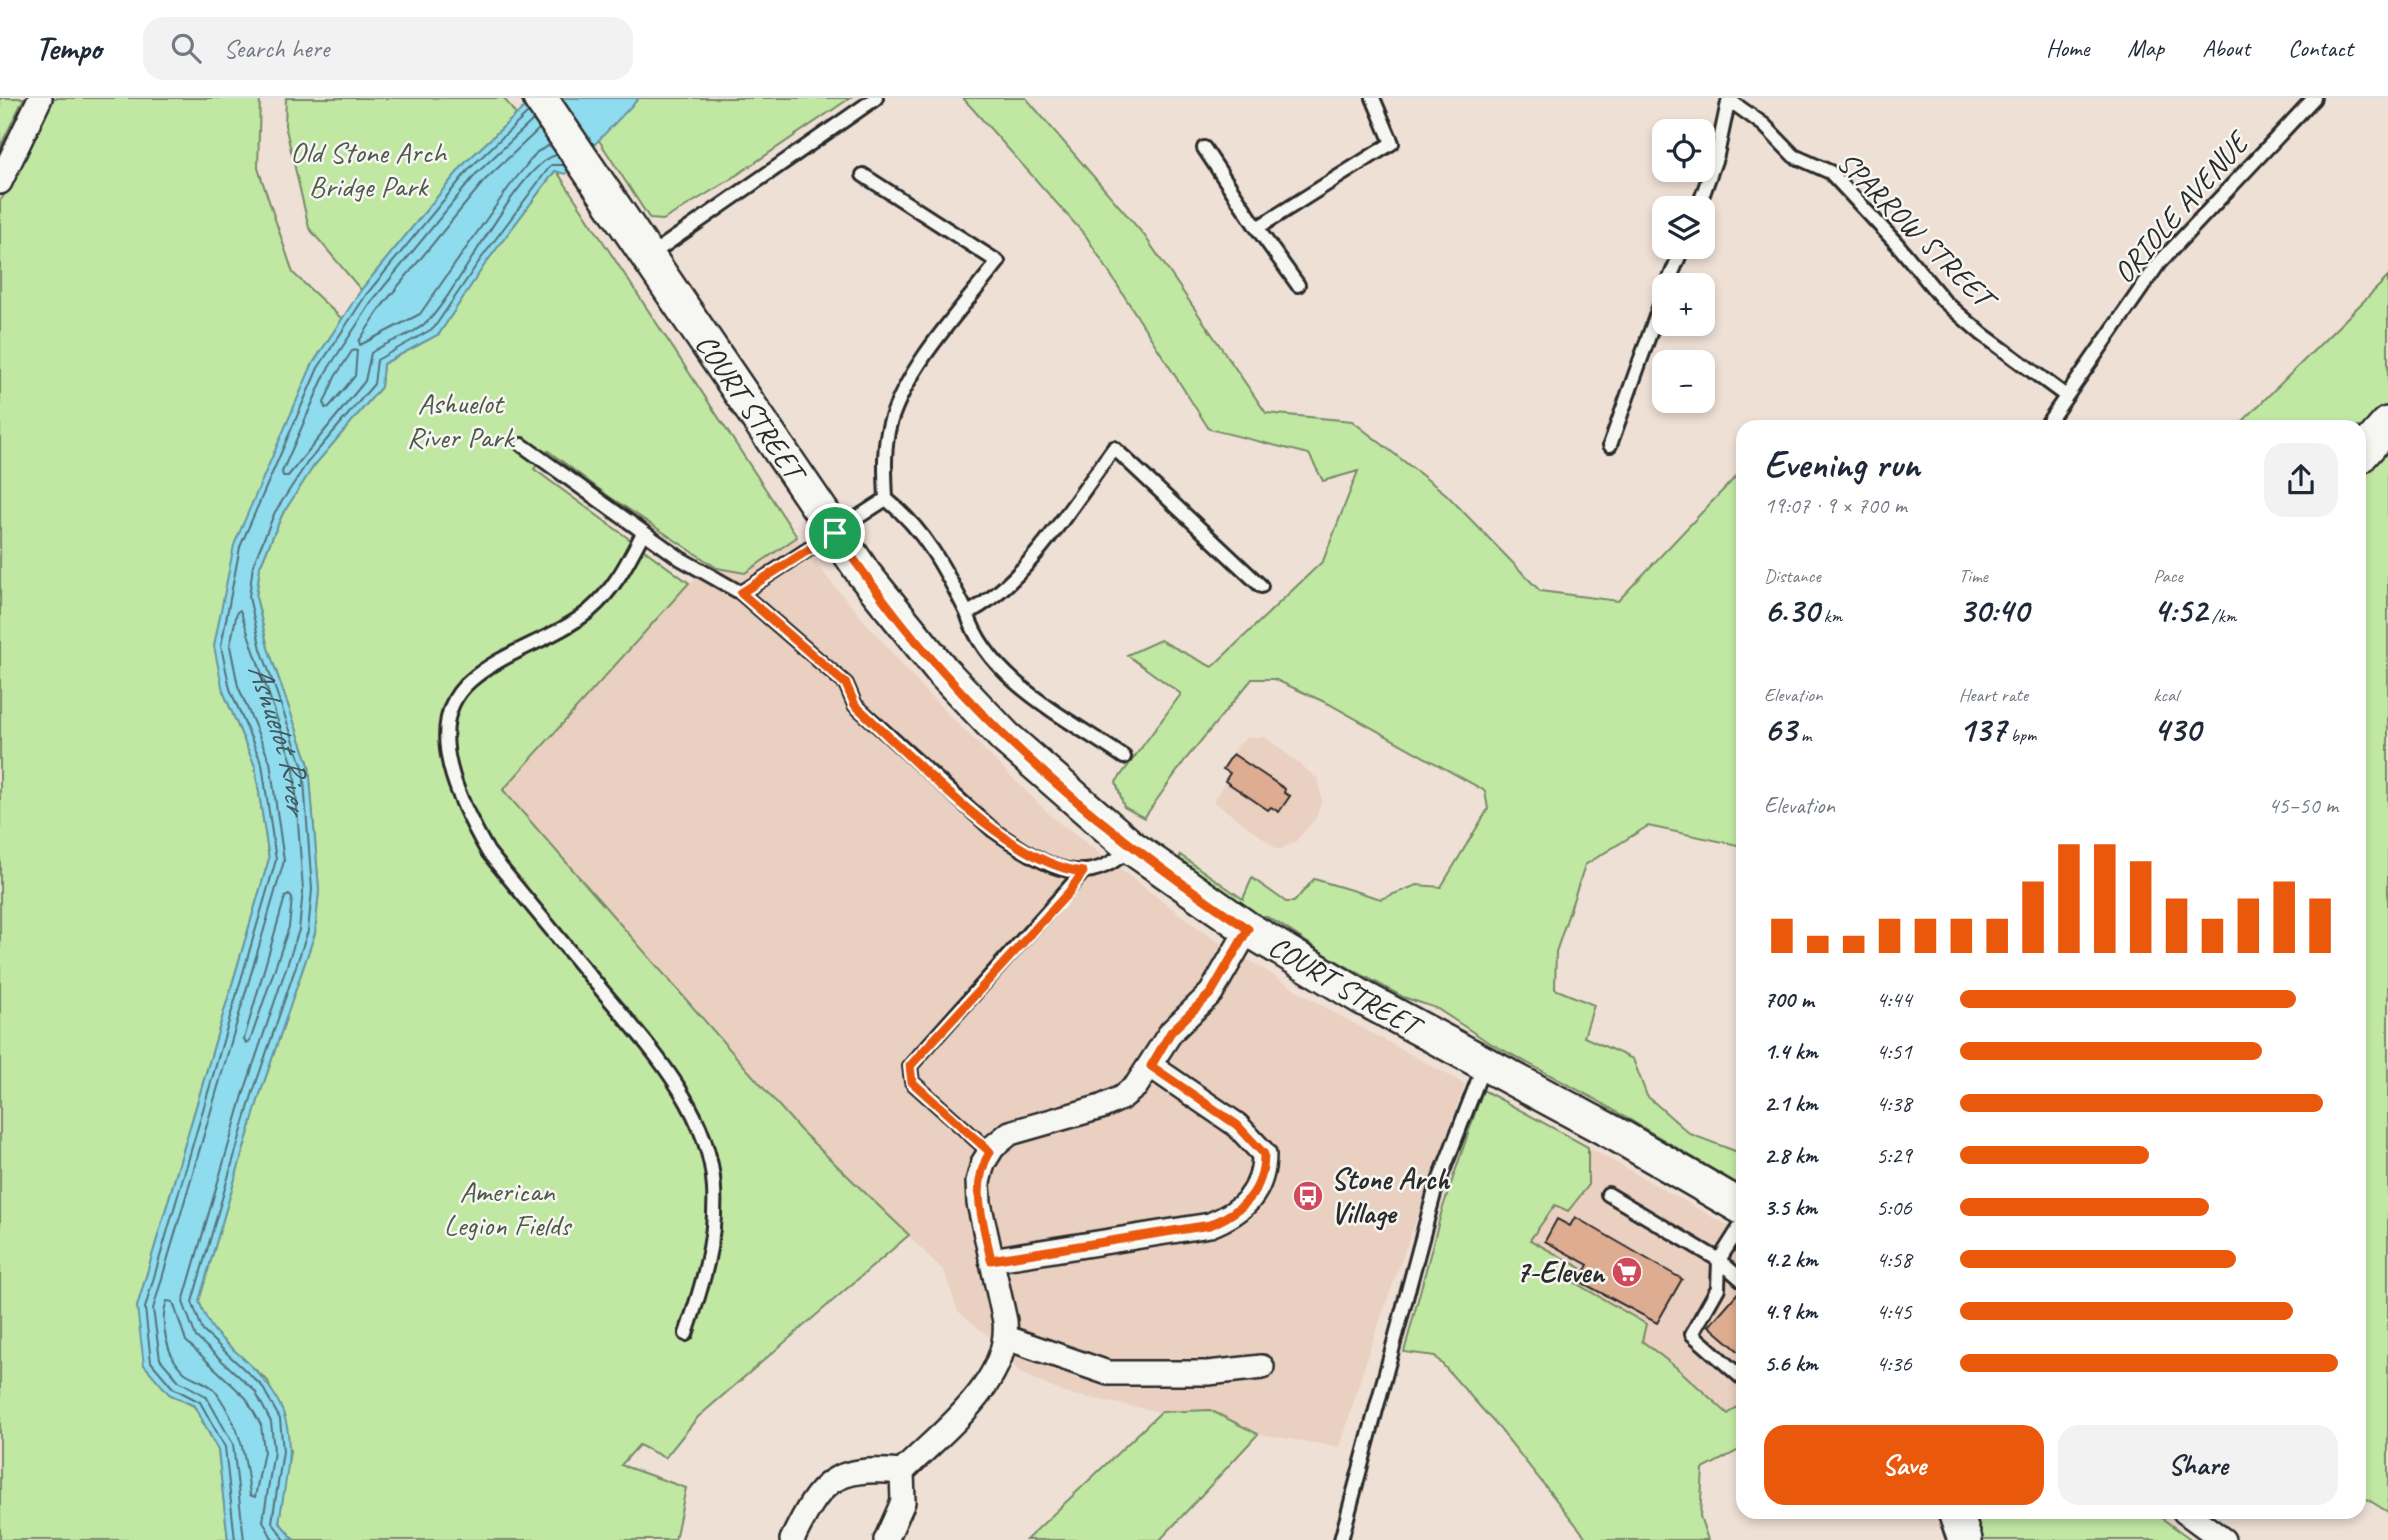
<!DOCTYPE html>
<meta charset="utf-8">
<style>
body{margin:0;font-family:Caveat,sans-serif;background:#f2f2f3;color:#1f2937;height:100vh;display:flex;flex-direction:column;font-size:26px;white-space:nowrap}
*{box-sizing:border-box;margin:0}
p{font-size:23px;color:#747a83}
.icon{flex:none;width:38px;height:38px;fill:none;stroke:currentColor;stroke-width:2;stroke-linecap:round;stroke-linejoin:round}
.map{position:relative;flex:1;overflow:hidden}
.sheet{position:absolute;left:1736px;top:322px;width:630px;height:1099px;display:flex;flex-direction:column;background:#fff;border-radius:21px;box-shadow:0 4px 10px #0003}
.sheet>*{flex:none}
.tools{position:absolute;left:1652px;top:21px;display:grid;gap:14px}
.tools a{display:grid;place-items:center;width:63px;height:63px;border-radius:14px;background:#fff;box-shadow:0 4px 10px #0003;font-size:35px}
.pin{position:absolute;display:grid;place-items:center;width:60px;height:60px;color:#fff;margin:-30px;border:4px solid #fff;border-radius:50%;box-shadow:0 2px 7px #0007}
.round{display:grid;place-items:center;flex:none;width:74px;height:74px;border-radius:21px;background:#f2f2f3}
.overview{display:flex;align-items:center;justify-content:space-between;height:119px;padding:0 28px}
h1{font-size:38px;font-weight:800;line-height:52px}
.stats{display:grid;grid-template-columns:repeat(3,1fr);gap:10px;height:119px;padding:7px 28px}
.stats div{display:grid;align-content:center}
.stats b{font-size:35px;font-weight:800}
.stats small{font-size:19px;font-weight:400}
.stats p{font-size:19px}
.chart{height:196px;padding:14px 28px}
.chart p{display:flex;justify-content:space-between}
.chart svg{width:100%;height:126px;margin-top:7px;stroke:#ea580c;stroke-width:6}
.action{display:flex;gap:14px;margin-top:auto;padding:14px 28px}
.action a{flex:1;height:80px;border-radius:21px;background:#ea580c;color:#fff;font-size:28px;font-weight:800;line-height:80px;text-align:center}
.action a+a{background:#f2f2f3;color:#1f2937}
ul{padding:0 28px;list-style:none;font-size:23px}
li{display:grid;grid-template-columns:112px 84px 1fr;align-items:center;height:52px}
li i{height:18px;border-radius:9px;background:#ea580c}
header{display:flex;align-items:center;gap:42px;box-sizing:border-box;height:98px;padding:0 35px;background:#fff;border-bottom:2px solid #e0e1e3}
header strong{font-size:33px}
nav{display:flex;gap:38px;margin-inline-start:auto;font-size:24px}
.search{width:490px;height:63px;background:#f2f2f3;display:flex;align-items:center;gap:18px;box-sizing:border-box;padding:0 24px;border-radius:21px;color:#747a83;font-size:26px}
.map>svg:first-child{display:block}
</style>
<header>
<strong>Tempo</strong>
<div class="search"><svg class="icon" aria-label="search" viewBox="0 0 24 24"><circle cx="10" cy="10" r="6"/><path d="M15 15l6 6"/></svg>Search here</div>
<nav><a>Home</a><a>Map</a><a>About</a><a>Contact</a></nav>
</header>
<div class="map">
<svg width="2388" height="1442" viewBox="0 0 2388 1442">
<rect width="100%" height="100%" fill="#efe0d5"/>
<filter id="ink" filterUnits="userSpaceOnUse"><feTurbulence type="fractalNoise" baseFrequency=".0143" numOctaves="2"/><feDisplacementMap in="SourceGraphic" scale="14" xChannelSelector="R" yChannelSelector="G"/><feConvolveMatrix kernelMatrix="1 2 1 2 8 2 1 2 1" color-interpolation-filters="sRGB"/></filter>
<g filter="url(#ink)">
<path fill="#ead0c0" d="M797,439L829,482L925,593L1053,720L1206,836L1331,913L1465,986L1370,1250L1340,1349L1258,1336L1210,1312L1161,1314L1064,1295L1020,1275L991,1240L958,1213L944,1173L801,1033L503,692L689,485L717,470L745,475Z
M1248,639H1265L1318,681L1322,704L1315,721L1295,744L1279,752L1213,703L1230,676L1223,671L1238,647Z
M1588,1049L1743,1136V1304L1728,1316L1677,1270L1642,1243L1646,1226L1574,1184L1530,1142L1555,1106L1588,1088Z"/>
<path fill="#c1e8a3" stroke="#768a67" stroke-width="2" d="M0,0H24L0,49Z
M49,0H260L258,70L293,175L342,221L312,267L223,593L255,668L269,761L137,1209L169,1296L194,1308L218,1352L228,1442H0V103L14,83Z
M286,0H504L516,17L465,65L361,192L309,130L285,27Z
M639,0H850L728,83L663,122L650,121L598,41Z
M963,0H1026L1144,137L1266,315L1352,323L1446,396L1540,493L1618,503L1743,371V742L1737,747L1648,728L1585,767L1556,854L1555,891L1594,907L1584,939L1633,961L1647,998L1690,1036L1743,1056V1089L1595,1001L1488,944L1436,910L1403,899L1331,860L1278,825L1265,818L1257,819L1180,766V757L1243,801L1252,780L1286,804H1294L1314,781L1381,801L1417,787L1441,789L1488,711L1485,693L1329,606L1274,581H1252L1185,662L1144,720L1124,709L1116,684L1181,596L1127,557L1160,542L1212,569L1323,463L1358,373L1323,383L1309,356L1209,331L1086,138Z
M556,72L797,439L745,475L717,470L607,397L548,353L534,371L689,485L503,692L801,1033L909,1137L698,1319L665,1360L639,1347L621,1367L686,1390L675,1442H294L279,1424L290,1353L268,1283L208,1229L199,1203L259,999L315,835L319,792L309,667L268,550L256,499L260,468L282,417L313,369L381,289L383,266L439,236L485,166Z
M2388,179V1414L2359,1396V329H2237Z
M1483,992L1588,1049V1088L1568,1113L1555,1107L1530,1142L1581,1170L1574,1184L1646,1226L1642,1243L1677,1270L1728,1316L1743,1304V1350L1703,1371L1700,1418L1708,1442H1588L1499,1330L1435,1258L1404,1254L1442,1112Z
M1210,1312L1258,1336L1160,1442H1026L1161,1314Z
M1973,1414H2153L2192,1442H1981Z"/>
<path fill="#8fdcef" stroke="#6795a1" stroke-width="2" d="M534,0H639L572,70L565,76L555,73L485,166L439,236L383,266L381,289L313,369L282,417L260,468L256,499L268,550L309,667L319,792L315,835L259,999L199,1203C211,1235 219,1239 244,1261C303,1316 291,1351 279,1424L294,1442H228L218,1352L195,1308L169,1296L144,1267L137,1209L269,761L255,668L223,593L214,548L234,447L312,267L361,192L465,65Z"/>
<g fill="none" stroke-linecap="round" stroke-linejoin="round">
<g stroke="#537279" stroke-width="2">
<path d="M533,22L476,76L373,202L326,274L282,374L283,378H288L365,283L371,255C388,242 413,238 428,223C457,195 522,62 557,57"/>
<path d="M539,31L484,83L382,208L359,243L360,247L420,216L509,89L537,54L550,47"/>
<path d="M357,252L355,278L329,309L325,310L324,305L335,279L352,253Z"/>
<path d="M289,797L292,800L289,829L250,943L246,945L244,941L285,799Z"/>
<path d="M167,1203L173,1204L186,1243L246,1300L261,1327L264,1353L255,1399L250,1397C245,1355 241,1330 216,1294C208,1283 194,1282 184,1274C167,1259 159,1224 167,1203Z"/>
<path d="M235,1442L225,1349L200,1304L173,1290L151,1264L145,1210L276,762L262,666L230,591L221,548L240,449L318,270L366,197L470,70L528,15"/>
<path id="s1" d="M244,1442L233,1346L206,1298L179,1283L160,1261L153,1211L284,763L270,664L238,588L230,548L237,514L240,512L294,670L303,792L299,832L244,994L183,1204L196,1239L255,1293L271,1324L274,1353L263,1423L273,1442"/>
<path d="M285,1442L272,1424L283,1353L280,1321L262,1288L203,1233L192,1204L252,997L308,833L312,792L303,669L261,551L249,499L253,467L275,414L307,365L374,286L377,262L434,230L480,162L551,67H564"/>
</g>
</g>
<path fill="#deac90" stroke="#2b2b2b" stroke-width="2" d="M1233,656L1285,691L1284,695L1290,698L1279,714L1271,709L1268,712L1225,683L1230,675L1223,671Z
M1575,1119L1682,1181L1657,1225L1579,1183L1588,1167L1545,1143L1557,1121L1570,1128Z
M1741,1191L1743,1192V1257L1709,1228Z"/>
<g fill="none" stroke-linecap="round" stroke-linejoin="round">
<g stroke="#2b2b2b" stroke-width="18">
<path id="lane" d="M1729,2L1764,27L1794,58L1830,74L1897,146L1944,203L1982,236L2066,298
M1204,50L1257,130L1392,45L1373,0
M863,77L998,164C960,213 909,265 890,325C883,350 885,376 886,401C925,432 945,471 967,515C1023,489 1077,400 1114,350L1261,488
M1698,110L1717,57L1729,0
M1257,130L1298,187
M649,158L876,0
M1667,187L1683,149
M2045,329L2159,165L2314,0
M522,347L681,461L741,495L846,586L855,607L993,732C1040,763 1082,798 1131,749
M1610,347L1664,196
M643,435C628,464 614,492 589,513C553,542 504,553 470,583C419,627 462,709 488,754C522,796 556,837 590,878C640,939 710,1007 714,1091C717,1141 702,1189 686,1236
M741,495L886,401
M967,515C988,583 1069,621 1124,659
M990,1054L912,984L910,968L1083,774
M1608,1096L1719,1162L1743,1124
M1719,1162L1718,1190L1692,1236L1743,1281
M1719,1162L1743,1183
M1341,1442L1434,1096L1484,967"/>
</g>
<g stroke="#2b2b2b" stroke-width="28">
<path id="street" d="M0,84L40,0
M991,1162L1210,1127C1243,1114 1264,1094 1264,1056L1237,1027L1151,968
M1007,1240L1108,1275H1208L1262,1269
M2185,1414L2223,1442
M792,1442C821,1383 832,1368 902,1374
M886,1442L903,1404L902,1374C941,1334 1011,1284 1005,1223L979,1105L978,1084L983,1065L993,1049L1010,1035L1101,1009L1121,1000L1136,988L1171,934L1211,895L1248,831"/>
</g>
<g stroke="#2b2b2b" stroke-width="38">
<g id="secondary">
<path id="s2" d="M540,0L864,476L944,575L1005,639L1131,749L1248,831L1361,899L1621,1039L1743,1110"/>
<path d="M2359,359L2388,326"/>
<path d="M1955,1414L1965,1442"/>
</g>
</g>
<use href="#lane" stroke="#f6f6f2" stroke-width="12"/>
<use href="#street" stroke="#f6f6f2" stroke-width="23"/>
<use href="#secondary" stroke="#f6f6f2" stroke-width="33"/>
</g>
</g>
<g fill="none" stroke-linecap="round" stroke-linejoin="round" filter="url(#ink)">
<g stroke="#fff" stroke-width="14">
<path id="route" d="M835,435C869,483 903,530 943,574C1032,674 1137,757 1248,831L1211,895L1171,934L1151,968L1237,1027L1264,1056C1264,1094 1243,1113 1210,1127L991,1162C984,1126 969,1088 990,1054L912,984L910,968L1069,794L1083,774C1009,766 911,658 855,607L846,586L741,495Z"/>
</g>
<use href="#route" stroke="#ea580c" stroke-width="9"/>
</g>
<defs>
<g id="bus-disc" transform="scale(1.575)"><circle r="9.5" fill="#d1495b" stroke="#f6f6f2"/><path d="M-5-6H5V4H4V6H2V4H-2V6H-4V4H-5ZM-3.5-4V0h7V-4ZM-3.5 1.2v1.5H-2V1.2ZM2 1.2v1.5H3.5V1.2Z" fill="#fff"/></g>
<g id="supermarket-disc" transform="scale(1.575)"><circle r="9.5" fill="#d1495b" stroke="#f6f6f2"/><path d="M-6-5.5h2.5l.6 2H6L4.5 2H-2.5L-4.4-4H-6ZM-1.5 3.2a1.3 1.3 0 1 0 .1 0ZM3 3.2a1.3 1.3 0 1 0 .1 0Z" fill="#fff"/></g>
</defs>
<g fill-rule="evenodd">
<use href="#bus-disc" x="1308" y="1098"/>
<use href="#supermarket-disc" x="1627" y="1174"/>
</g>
<g text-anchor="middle" stroke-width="5" stroke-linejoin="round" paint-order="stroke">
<g font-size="30" fill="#505a49" stroke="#f6f6f2">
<text x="368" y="64">Old Stone Arch<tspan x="368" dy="34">Bridge Park</tspan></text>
<text x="460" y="315">Ashuelot<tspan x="460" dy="34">River Park</tspan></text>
<text x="507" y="1103">American<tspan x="507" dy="34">Legion Fields</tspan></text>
</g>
<g font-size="30" fill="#2b2b2b" stroke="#f6f6f2">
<text transform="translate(2180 110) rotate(-49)" y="10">ORIOLE AVENUE</text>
<text transform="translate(1915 131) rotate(45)" y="10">SPARROW STREET</text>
<text dy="10" stroke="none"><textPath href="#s2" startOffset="373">COURT STREET</textPath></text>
<text dy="10" stroke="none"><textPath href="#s2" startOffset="1213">COURT STREET</textPath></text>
</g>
<g font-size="30" font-weight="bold" fill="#2b2b2b" stroke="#f6f6f2" text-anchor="start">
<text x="1331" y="1091">Stone Arch<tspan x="1331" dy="34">Village</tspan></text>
<text x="1604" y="1184" text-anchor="end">7-Eleven</text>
</g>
<g font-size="32" font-style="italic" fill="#44575c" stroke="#f6f6f2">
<text dy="11" stroke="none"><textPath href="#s1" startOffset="1125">Ashuelot River</textPath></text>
</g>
</g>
</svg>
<div class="tools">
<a><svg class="icon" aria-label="locate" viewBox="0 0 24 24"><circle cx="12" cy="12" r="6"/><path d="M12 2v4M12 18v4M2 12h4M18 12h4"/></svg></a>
<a><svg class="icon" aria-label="layers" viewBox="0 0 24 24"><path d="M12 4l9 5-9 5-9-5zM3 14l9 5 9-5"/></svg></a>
<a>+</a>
<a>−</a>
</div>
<div class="pin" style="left:835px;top:435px;background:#1e9e55"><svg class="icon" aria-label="arrive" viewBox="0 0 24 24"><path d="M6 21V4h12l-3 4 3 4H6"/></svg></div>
<section class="sheet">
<div class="overview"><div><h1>Evening run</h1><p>19:07 · 9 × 700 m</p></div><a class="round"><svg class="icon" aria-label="share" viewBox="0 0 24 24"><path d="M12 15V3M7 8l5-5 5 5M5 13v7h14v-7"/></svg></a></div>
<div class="stats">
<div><p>Distance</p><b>6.30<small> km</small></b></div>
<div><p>Time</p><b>30:40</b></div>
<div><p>Pace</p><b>4:52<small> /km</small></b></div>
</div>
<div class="stats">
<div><p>Elevation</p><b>63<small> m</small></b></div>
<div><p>Heart rate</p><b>137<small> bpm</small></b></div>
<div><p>kcal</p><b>430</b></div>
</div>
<div class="chart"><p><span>Elevation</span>45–50 m</p>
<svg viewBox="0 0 160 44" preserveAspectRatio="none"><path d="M5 44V32M15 44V38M25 44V38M35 44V32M45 44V32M55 44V32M65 44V32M75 44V19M85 44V6M95 44V6M105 44V12M115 44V25M125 44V32M135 44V25M145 44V19M155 44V25"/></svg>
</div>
<ul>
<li><b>700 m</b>4:44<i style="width:89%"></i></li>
<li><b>1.4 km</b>4:51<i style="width:80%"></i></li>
<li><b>2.1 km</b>4:38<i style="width:96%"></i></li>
<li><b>2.8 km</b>5:29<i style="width:50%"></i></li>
<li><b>3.5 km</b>5:06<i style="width:66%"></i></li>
<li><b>4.2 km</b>4:58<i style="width:73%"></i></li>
<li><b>4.9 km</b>4:45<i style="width:88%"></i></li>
<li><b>5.6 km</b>4:36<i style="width:100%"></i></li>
</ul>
<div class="action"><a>Save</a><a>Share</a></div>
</section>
</div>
